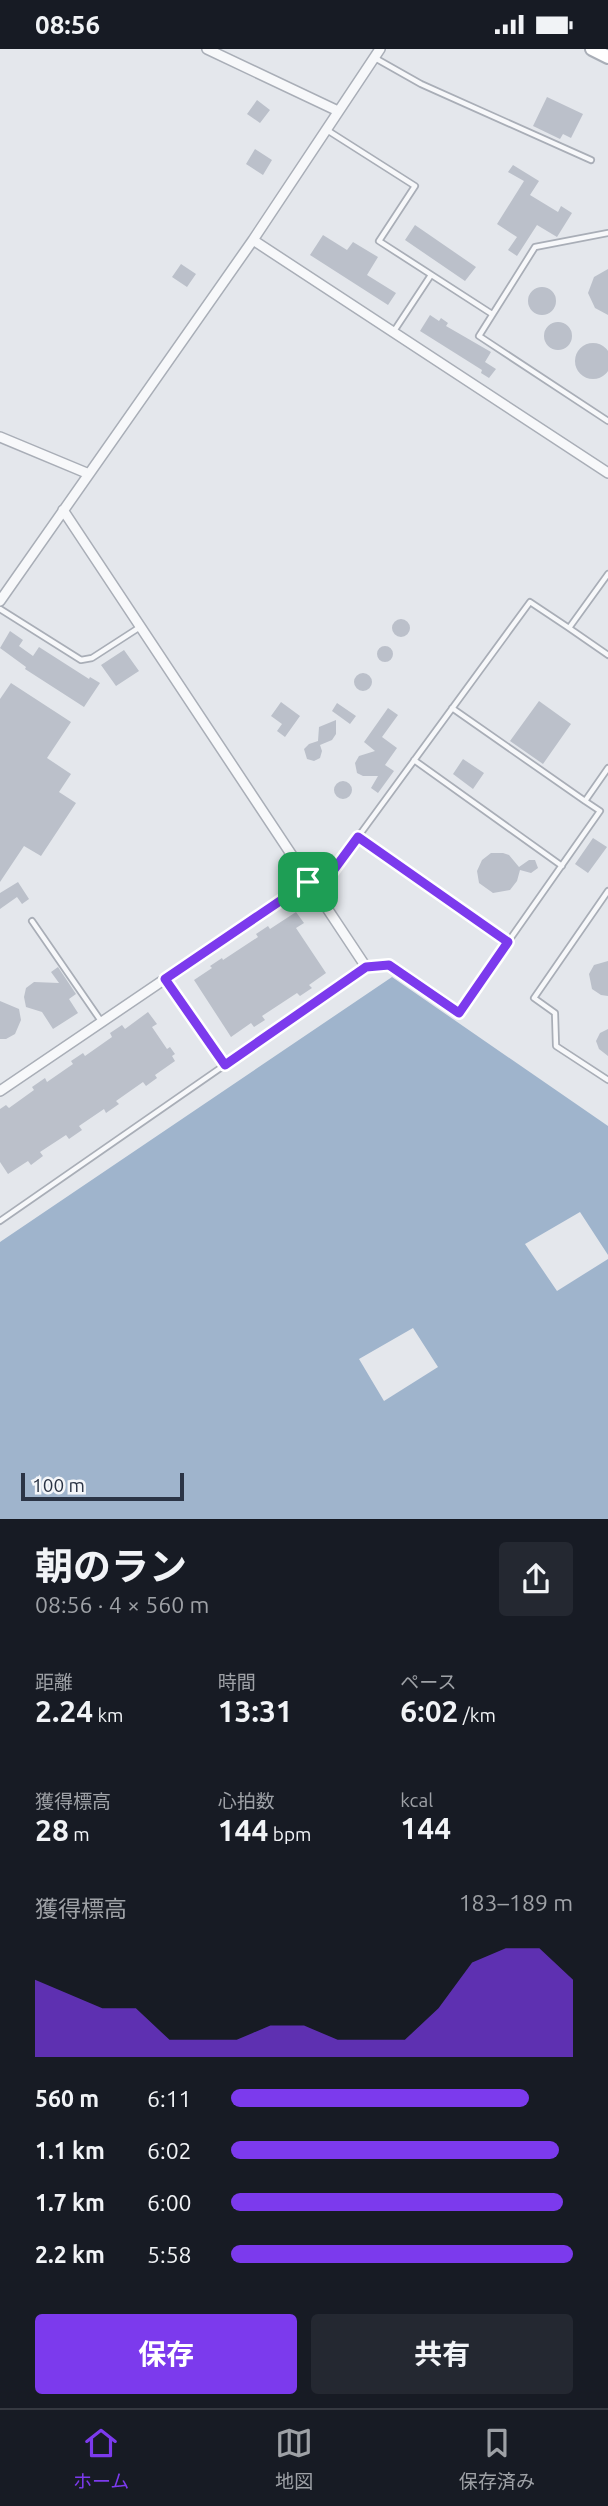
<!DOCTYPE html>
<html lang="ja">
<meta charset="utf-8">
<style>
body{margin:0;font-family:Ubuntu,"Noto Sans JP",sans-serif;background:#242831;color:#f1f3f6;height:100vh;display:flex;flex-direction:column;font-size:26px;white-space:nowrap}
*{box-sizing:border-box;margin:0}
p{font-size:23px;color:#9ea1a6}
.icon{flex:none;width:38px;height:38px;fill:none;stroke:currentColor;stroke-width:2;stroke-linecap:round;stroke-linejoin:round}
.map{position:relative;height:1470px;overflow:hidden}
.drawer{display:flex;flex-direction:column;background:#171b24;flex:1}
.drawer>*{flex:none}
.scale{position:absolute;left:21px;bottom:18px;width:163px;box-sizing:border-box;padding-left:7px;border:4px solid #2b3445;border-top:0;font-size:19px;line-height:24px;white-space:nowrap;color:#2b3445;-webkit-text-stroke:5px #f4f6f9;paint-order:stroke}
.pin{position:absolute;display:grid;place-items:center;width:60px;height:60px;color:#fff;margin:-30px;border-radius:14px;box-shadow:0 4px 10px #0006}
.round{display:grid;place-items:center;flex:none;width:74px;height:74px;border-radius:7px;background:#242831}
.summary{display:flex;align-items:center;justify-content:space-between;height:119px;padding:0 35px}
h1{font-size:38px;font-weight:700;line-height:52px}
.figures{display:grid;grid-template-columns:repeat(3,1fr);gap:10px;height:119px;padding:7px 35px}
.figures div{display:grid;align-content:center}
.figures b{font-size:30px;font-weight:700}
.figures small{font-size:19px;font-weight:400}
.figures p{font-size:19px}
.chart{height:196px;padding:14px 35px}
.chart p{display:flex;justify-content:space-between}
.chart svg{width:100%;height:126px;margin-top:7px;fill:#7c3aed;opacity:.7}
.cta{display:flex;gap:14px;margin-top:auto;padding:14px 35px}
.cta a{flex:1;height:80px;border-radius:7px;background:#7c3aed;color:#fff;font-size:28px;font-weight:700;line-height:80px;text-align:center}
.cta a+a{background:#242831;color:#f1f3f6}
ul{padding:0 35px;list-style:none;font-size:23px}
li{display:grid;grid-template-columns:112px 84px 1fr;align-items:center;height:52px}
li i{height:18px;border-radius:9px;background:#7c3aed}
.status{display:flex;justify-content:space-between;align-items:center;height:49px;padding:0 35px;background:#171b24;direction:ltr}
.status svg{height:19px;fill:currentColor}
.tabs{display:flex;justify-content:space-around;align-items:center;height:98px;border-top:2px solid #363941;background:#171b24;font-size:19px;color:#9ea1a6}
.tabs a{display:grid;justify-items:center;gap:4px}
.tabs .on{color:#7c3aed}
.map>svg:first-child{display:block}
</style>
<div class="status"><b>08:56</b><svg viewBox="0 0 49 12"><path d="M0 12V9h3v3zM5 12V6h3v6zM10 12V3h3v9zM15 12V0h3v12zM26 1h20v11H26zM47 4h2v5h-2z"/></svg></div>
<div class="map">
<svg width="608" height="1470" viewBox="0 0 608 1470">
<rect width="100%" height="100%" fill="#e4e7ec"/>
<path fill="#9fb4cc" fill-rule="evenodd" d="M392,928L608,1077V1206L580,1163L525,1195L557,1242L608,1210V1470H0V1193ZM413,1279L438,1318L384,1352L359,1310Z"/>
<path fill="#bbc0ca" d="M547,48L583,65L571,89L563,85L560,90L533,77Z
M257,51L270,61L260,74L247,65Z
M255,100L272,111L263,126L246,115Z
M513,116L539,132L530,146L558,163L561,157L572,164L557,188L537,176L517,207L508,201L517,188L497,175L524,132L508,123Z
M415,176L476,218L465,232L405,191Z
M323,186L347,201L353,193L378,208L367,226L396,244L388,256L310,206Z
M181,215L196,225L187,238L172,228Z
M608,220V266L595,259L588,244L594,228Z
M528 252a14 14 0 1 1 28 0a14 14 0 1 1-28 0Z
M430,266L439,272L441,269L448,274L446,277L491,303L485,313L496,320L489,329L481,324L482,321L420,282Z
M544 287a14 14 0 1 1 28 0a14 14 0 1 1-28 0Z
M575 312a18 18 0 1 1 36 0a18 18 0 1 1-36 0Z
M392 579a9 9 0 1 1 18 0a9 9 0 1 1-18 0Z
M10,582L23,591L19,597L33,607L39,598L89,630L90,628L100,634L84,658L25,620L26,618L0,599Z
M377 605a8 8 0 1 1 16 0a8 8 0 1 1-16 0Z
M124,601L139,622L116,637L101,616Z
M354 633a9 9 0 1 1 18 0a9 9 0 1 1-18 0Z
M11,634L71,673L47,709L71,725L59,743L76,754L41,807L24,797L0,833V650Z
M539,652L571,675L543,715L510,692Z
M281,653L300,667L285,688L277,682L282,675L271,667Z
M337,654L356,667L350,675L332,662Z
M388,659L398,666L382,688L397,699L385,716L394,722L378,744L371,739L378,727H363L357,724L355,714L359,707L375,702L364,693Z
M336,671V685L332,691L320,696L322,702L320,709L314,712L307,710L304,700L309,695L318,692L319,678Z
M463,710L484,724L473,740L453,725Z
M334 741a9 9 0 1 1 18 0a9 9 0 1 1-18 0Z
M593,789L607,798L588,824L575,815Z
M491,804H503L509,806L519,818L529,811H535L538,819L531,824L520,821L517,832L510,841L493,844L479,834L477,822L482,811Z
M18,833L29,850L22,855L17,848L0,860V844Z
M296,863L304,874L296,879L326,924L309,936L312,939L300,947L297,944L262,967L265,971L254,978L251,974L231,988L194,931L212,919L210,917L222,909L223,911L258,888L256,885L268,877L270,880Z
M608,912V947L601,946L592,940L589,925L594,916Z
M58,918L76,945L69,950L78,964L53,980L42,963L26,958L24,948L26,939L34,933L59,934L51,923Z
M0,952L19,960L21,971L15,985L6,990H0Z
M148,963L157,975L152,978L167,1000L170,998L175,1005L172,1007L175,1012L155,1026L157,1029L146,1037L143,1033L116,1052L119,1055L106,1064L104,1060L79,1077L82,1081L69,1090L66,1086L40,1103L43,1107L31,1116L28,1112L8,1125L0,1113V1060L6,1056L9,1059L34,1041L32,1038L45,1029L47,1033L73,1015L71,1012L83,1004L85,1007L112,988L110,984L122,976L125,980Z
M608,980V1007L599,1000L596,992L600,984Z"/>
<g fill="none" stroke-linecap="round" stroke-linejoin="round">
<g stroke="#a9aeb7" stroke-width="8">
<path id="lane" d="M375,9L421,35L591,111
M327,81L415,137L379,192L492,265
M608,184L535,198L479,287L608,372
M394,282L431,226
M0,560L81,611L92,609L140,578
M569,579L608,606
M452,659L585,752L608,719
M414,711L562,817
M358,788L508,893L600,762L585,752
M608,842L534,949L555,964L556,997L608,1031
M317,844L530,553L569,579L608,525
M32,872L101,972
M165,931L225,1016
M0,1172L366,918L389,916L459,964L508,893"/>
</g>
<g stroke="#a9aeb7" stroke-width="12">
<path id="street" d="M207,0L338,62
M253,191L608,424
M0,388L89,425
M63,461L366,918
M0,552L253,191L380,0
M0,1042L308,833"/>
</g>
<g stroke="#a9aeb7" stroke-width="16">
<path id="secondary" d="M592,0L608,8"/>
</g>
<use href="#lane" stroke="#f7f8fa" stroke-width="4.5"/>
<use href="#street" stroke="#f7f8fa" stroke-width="9"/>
<use href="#secondary" stroke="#fff" stroke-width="12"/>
</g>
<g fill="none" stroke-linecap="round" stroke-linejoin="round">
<g stroke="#fff" stroke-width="14">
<path id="route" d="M358,788L508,893L459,964L389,916L366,918L225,1016L165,930L308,833L316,845Z"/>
</g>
<use href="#route" stroke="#7c3aed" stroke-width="9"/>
</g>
</svg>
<div class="scale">100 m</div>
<div class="pin" style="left:308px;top:833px;background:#1e9e55"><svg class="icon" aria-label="arrive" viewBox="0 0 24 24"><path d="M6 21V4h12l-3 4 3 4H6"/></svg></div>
</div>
<section class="drawer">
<div class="summary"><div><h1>朝のラン</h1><p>08:56 · 4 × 560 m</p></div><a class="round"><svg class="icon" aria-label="share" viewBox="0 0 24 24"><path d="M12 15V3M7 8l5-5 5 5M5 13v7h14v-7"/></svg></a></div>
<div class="figures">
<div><p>距離</p><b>2.24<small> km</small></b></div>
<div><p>時間</p><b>13:31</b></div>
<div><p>ペース</p><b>6:02<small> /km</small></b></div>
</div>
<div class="figures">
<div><p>獲得標高</p><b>28<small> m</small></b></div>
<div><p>心拍数</p><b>144<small> bpm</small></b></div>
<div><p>kcal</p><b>144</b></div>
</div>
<div class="chart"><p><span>獲得標高</span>183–189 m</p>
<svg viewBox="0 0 160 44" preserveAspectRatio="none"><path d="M0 44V17L10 22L20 27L30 27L40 38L50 38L60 38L70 33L80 33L90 38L100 38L110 38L120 27L130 11L140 6L150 6L160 17V44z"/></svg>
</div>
<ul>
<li><b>560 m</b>6:11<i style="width:87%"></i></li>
<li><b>1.1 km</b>6:02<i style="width:96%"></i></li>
<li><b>1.7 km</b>6:00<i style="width:97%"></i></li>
<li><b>2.2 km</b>5:58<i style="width:100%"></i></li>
</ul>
<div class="cta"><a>保存</a><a>共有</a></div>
</section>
<nav class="tabs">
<a class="on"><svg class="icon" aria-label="home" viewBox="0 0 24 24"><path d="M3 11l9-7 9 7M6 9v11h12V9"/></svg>ホーム</a>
<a><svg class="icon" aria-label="map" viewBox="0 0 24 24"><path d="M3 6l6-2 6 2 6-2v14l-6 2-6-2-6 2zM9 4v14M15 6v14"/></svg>地図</a>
<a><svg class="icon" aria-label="saved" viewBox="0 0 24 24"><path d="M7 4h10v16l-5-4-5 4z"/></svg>保存済み</a>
</nav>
